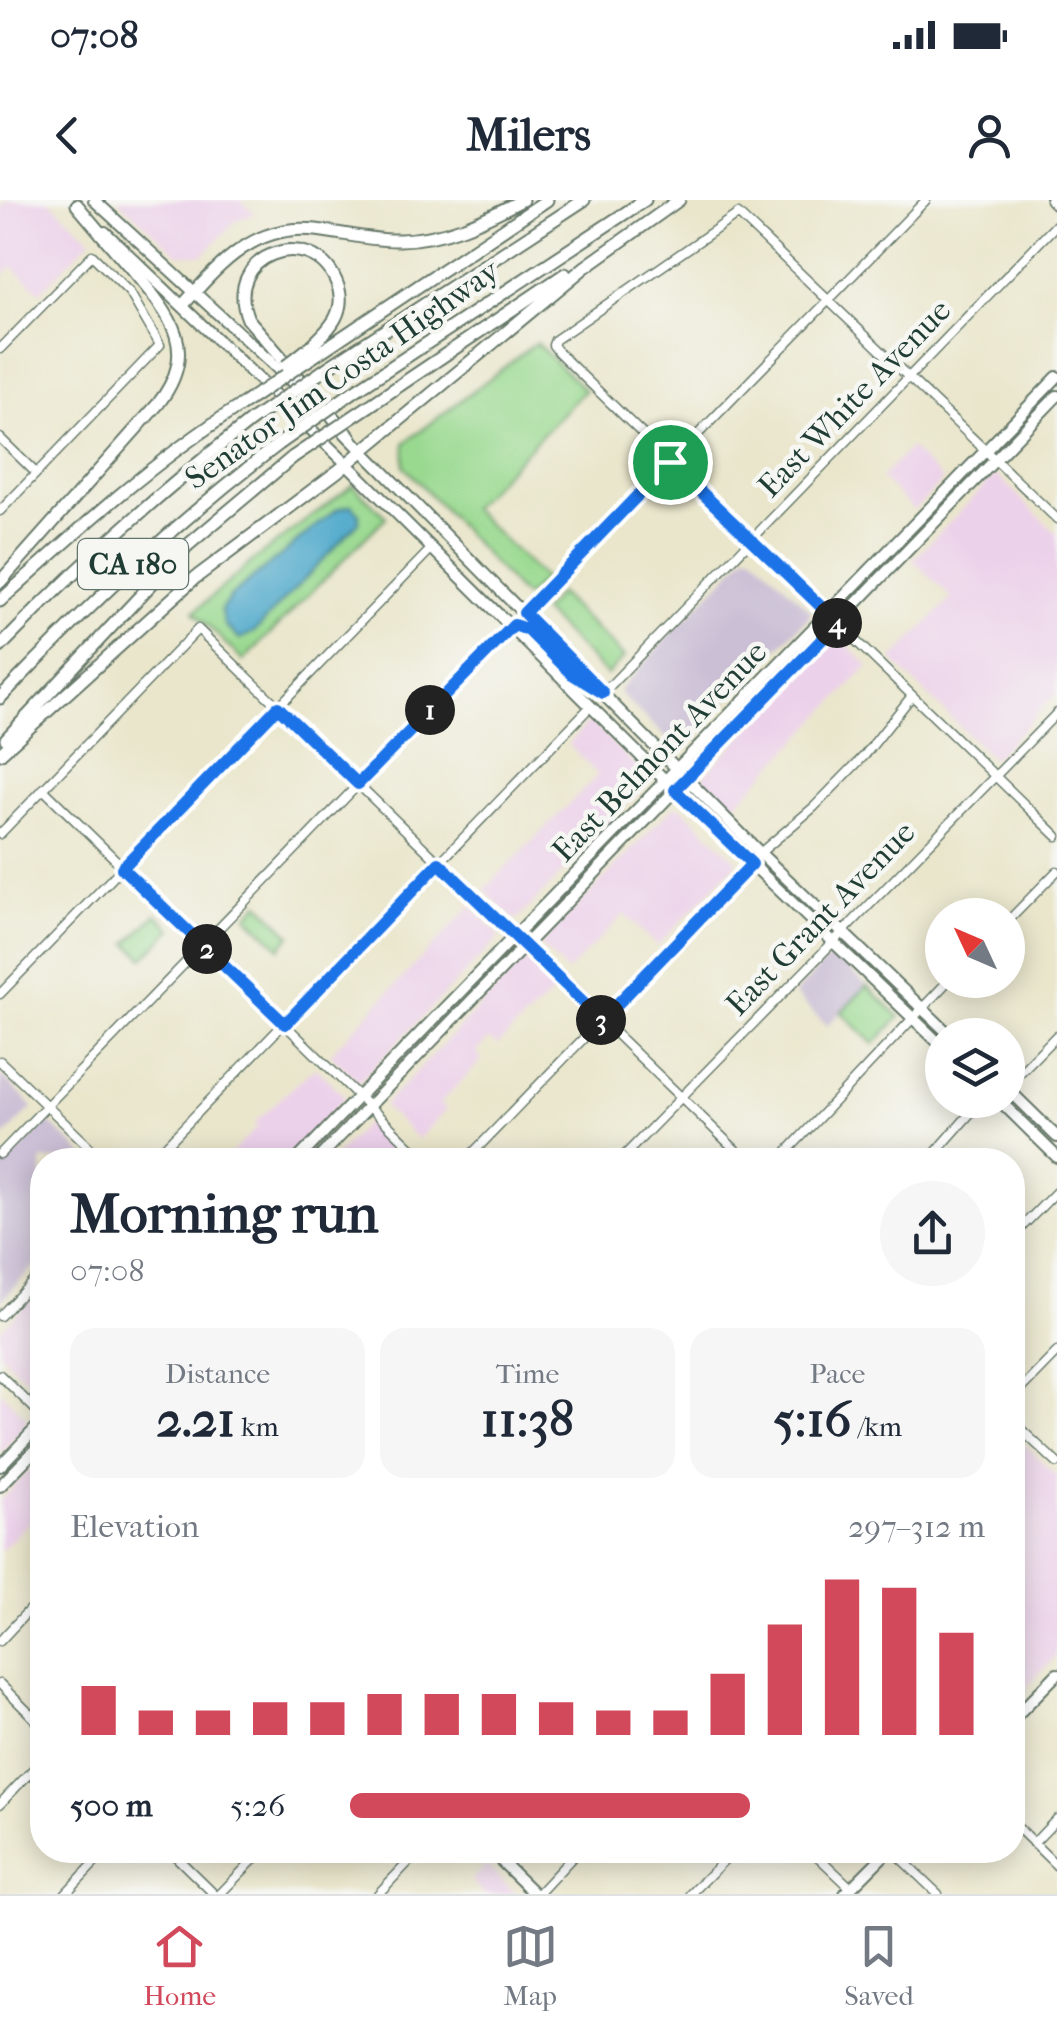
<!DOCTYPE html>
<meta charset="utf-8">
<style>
body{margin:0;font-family:"IM FELL French Canon",serif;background:#f6f6f7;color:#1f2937;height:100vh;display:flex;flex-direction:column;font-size:38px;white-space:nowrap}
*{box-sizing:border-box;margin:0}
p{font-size:32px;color:#747a83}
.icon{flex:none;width:55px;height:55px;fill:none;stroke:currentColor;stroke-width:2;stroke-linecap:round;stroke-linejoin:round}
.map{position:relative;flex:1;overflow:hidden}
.details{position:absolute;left:30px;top:948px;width:995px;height:715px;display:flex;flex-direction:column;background:#fff;border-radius:40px;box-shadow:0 5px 25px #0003}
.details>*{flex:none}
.needle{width:65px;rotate:314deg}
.fabs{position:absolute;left:925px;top:698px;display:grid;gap:20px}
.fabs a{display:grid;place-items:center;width:100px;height:100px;border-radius:50%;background:#fff;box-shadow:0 5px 25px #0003;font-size:50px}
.pin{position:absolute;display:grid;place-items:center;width:85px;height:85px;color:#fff;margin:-42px;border:5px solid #fff;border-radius:50%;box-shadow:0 2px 10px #0007}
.km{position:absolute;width:50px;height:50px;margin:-25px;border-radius:50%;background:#222;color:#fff;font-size:28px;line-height:50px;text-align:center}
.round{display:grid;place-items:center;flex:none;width:105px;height:105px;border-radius:52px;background:#f6f6f7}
.summary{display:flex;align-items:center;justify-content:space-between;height:170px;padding:0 40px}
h1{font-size:55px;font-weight:700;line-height:75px}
.metrics{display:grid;grid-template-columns:repeat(3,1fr);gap:15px;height:170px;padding:10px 40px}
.metrics div{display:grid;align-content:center;border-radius:25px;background:#f6f6f7;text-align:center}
.metrics b{font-size:50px;font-weight:700}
.metrics small{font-size:28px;font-weight:400}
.metrics p{font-size:28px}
.chart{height:280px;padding:20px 40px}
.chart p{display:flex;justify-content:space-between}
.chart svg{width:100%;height:180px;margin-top:10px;stroke:#d1495b;stroke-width:6}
ul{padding:0 40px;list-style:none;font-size:32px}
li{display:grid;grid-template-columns:160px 120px 1fr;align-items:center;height:75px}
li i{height:25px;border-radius:12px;background:#d1495b}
.status{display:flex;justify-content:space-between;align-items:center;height:70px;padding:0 50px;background:#fff;direction:ltr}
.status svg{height:28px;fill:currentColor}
header{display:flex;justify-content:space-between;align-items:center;height:130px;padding:0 40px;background:#fff;font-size:45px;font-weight:700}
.tab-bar{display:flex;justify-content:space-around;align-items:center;height:140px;border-top:2px solid #e0e1e3;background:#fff;font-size:28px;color:#747a83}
.tab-bar a{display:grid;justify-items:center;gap:5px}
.tab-bar .current{color:#d1495b}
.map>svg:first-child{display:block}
</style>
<div class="status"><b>07:08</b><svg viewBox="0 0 49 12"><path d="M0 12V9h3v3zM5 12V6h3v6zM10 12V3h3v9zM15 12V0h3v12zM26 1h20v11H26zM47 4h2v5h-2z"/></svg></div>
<header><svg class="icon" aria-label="back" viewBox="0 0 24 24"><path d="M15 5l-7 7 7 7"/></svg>Milers<svg class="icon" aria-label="person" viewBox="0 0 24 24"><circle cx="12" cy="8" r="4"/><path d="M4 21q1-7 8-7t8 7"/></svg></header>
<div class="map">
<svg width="1057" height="1694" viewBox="0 0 1057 1694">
<rect width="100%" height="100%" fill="#f6f6f2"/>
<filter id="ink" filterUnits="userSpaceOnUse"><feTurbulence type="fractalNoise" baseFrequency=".01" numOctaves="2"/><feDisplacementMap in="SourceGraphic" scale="20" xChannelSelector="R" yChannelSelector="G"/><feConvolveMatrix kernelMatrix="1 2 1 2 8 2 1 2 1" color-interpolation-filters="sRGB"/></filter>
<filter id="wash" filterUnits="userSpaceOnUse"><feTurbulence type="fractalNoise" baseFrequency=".0048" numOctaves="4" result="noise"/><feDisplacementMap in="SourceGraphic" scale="40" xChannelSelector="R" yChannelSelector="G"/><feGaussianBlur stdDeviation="2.25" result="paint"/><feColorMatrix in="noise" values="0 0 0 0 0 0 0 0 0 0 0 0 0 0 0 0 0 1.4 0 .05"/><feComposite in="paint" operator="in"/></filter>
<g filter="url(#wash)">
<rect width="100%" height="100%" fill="#eae6cc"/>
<path fill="#ecd1ea" d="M9,0H49L91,39L40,92L12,66L0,78L3,82L0,86V8Z
M118,0H241L255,14L237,20L203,55H179Z
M910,248L943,280L914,310L881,278Z
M996,274L1057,334V493L993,559L892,460L952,398L913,360Z
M839,436L869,466L731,609L703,581V576Z
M587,524H593L646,576V584L518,719H513L484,690L598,575L568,544Z
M673,607H681L736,660V664L657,746L624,714L567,772L542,747V743Z
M471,706L499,734V738L359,882L330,854Z
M523,762H528L556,790L497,845L489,839L476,852L482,860L440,903L446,910L418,939L385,908V904Z
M315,867L345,897L317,926L284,960H225L258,926L255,922Z
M369,920L395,945L380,960H331Z
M42,1087V1194L0,1153V1131Z
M0,1191L26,1217V1226L0,1253Z
M1013,1233L1057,1277V1455L1013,1501Z
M42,1257V1309L0,1352V1301Z
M486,1665L498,1677L516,1694H484L471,1681Z"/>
<path fill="#cbbfd5" d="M747,354H753L810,410V416L683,544H673L620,494V489Z
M833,754L867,786L827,826L794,794Z
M0,874L33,907L0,941Z
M48,921L89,960H42V1058L0,1102V970Z"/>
<path fill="#99d98f" stroke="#5c8b62" stroke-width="2.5" d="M536,143L585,190L471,308L544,379L528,395L523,396L404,266L405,243Z
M353,285L386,317L243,461L194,412L255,359Z
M558,393L624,457L607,475L543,412Z
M259,703L291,735L280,748L247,716Z
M157,714L172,729L144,758L128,743Z
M867,786L900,817L874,844L841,812Z"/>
<path fill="#4da8cb" stroke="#367280" stroke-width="2.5" d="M352,305L359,313V322L254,432L240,439L225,425L221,409L231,396L337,309Z"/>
</g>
<g filter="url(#ink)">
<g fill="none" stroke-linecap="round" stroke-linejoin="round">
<g stroke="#667869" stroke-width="11">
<path id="minor" d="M1050,0L1057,7
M0,149L92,55L130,93L160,145L0,311
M0,238L36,273
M1057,319L738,14L555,140L553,145L559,153L1057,636
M524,413L926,0
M603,493L1057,24
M43,589L424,960
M0,634L198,429L746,960
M760,653L814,607L864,556L911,497
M1008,721L1057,671
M0,794L432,348
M0,861L103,960
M1008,885L1057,835
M0,954L511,427
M152,960L590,507
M466,960L752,664
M620,960L1057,513
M779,960L949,780
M929,960L982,900
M1012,1037L1057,991
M0,1116L42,1072
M0,1175L42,1216
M1012,1198L1057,1152
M1012,1221L1057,1263
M0,1441L42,1396
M0,1484L42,1526
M0,1604L42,1560
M1012,1622L1057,1666
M1034,1643L1057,1619
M169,1650L214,1694
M811,1650L851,1688
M892,1650L938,1694
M65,1694L107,1650
M220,1694L263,1650
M378,1694L420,1650
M538,1694L579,1650
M691,1694L734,1650"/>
</g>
<g stroke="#667869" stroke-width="14">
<path id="major" d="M94,0L315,203
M105,32L347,264L681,596L942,846
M345,233L760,653L950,835
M511,427C530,423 569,472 589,484
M1008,889L1057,937
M999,900L1057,957
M297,960L1057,177
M317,960L1057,196
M0,1266L42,1222
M0,1286L42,1243
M1012,1520L1057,1474
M490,1650L535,1694
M845,1694L889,1650"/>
</g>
<g stroke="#667869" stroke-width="15">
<path id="highway" d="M183,105C220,64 255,23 316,30C344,33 371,41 400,40C445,39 482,21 522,0
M310,147C330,129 349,110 336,81C311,23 221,55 248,119L351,238
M317,154L547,0
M330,166L584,0
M353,192L645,0
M369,206L565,74
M0,382L158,204C200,150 171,116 134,72C115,50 96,28 77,5
M0,401C77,331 152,262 240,206
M0,447C79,365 162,290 252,220
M0,498C88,406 177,321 279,244
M6,539L188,345L293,257
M0,554L195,378L338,271L585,67L679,0"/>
</g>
<use href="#minor" stroke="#fff" stroke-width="8"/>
<use href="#major" stroke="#fff" stroke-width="10"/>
<use href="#highway" stroke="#fff" stroke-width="11"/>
<g stroke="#667869" stroke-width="15" stroke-linecap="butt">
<path id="highway-bridge" d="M286,166L310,147
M240,206L317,154
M252,220L330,166
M279,244L353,192
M293,257L369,206"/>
</g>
<use href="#highway-bridge" stroke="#fff" stroke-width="11"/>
</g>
</g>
<g fill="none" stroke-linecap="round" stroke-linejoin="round" filter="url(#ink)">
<g stroke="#fff" stroke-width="20">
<path id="route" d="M670,262L838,423L675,590L752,664L602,820L439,663L285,824L122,668L278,507L358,584L514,425L528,430L572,474L603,493L524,413Z"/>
</g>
<use href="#route" stroke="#1a73e8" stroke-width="12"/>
</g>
<g text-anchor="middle" stroke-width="9" stroke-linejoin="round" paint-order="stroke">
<rect fill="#f6f6f2" stroke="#60746d" stroke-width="2.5" x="78" y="339" width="110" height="50" rx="8"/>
<g font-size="30" font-weight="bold" fill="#1f3d34">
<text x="133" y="374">CA 180</text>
</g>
<g font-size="32" fill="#1f3d34" stroke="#f6f6f2">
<text transform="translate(342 174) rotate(-35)" y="11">Senator Jim Costa Highway</text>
<text transform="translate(854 198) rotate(-46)" y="11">East White Avenue</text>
<text transform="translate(659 551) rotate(-46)" y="11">East Belmont Avenue</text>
<text transform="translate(820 718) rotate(-46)" y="11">East Grant Avenue</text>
</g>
</g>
</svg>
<div class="fabs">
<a><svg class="needle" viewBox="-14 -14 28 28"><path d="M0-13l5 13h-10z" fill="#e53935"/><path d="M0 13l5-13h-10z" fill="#747a83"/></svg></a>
<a><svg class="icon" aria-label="layers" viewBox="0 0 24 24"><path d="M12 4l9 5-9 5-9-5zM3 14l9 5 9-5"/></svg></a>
</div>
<div class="pin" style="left:670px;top:262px;background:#1e9e55"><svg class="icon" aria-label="arrive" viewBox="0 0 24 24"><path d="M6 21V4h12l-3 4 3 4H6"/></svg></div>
<b class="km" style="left:430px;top:510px">1</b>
<b class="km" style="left:207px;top:749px">2</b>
<b class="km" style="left:601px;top:820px">3</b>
<b class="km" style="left:837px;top:423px">4</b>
<section class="details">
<div class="summary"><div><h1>Morning run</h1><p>07:08</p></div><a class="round"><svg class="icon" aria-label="share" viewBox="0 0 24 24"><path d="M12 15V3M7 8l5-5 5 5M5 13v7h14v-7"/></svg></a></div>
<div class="metrics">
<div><p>Distance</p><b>2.21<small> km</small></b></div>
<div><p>Time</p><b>11:38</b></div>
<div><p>Pace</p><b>5:16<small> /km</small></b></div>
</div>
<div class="chart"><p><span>Elevation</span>297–312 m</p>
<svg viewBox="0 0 160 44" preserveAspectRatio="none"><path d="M5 44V32M15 44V38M25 44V38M35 44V36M45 44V36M55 44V34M65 44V34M75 44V34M85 44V36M95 44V38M105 44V38M115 44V29M125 44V17M135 44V6M145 44V8M155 44V19"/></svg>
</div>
<ul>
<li><b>500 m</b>5:26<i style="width:63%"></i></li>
</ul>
</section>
</div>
<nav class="tab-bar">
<a class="current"><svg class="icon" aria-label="home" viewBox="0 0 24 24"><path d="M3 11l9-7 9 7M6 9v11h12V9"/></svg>Home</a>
<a><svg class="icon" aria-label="map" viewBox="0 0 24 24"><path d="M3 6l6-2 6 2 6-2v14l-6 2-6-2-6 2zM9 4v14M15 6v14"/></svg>Map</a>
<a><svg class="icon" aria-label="saved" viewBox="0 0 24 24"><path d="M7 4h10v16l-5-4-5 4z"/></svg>Saved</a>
</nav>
